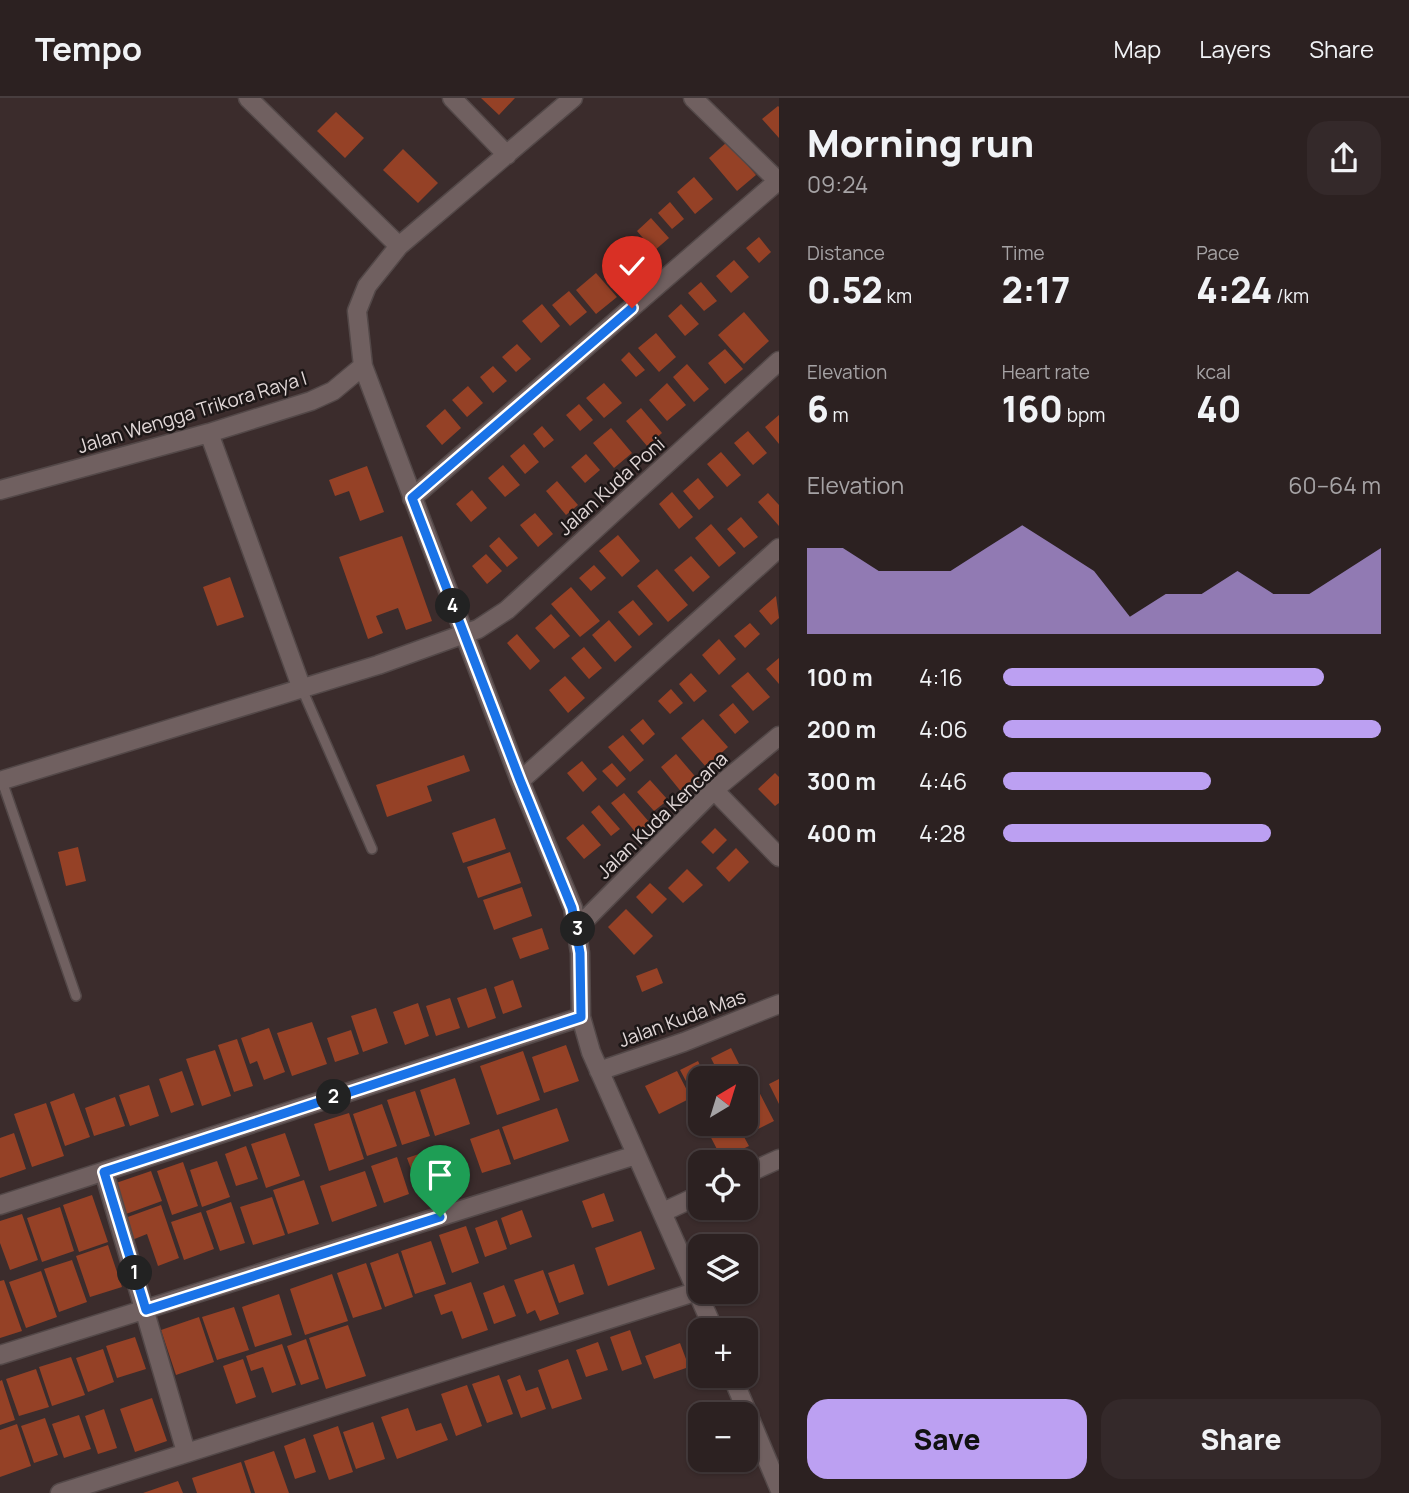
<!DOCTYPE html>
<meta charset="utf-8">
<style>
body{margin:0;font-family:Manrope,sans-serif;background:#34292a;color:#f1f3f6;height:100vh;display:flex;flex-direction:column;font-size:26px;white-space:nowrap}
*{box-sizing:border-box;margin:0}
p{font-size:23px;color:#a6a3a5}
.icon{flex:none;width:38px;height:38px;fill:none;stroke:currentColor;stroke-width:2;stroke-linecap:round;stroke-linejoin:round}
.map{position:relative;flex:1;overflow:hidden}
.side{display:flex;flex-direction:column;background:#2c2121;width:630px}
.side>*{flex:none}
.needle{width:46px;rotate:38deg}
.buttons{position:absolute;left:688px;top:968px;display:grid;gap:14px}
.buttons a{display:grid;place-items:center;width:70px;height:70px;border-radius:14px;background:#2c2121;box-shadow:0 2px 5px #0004,0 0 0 2px #483e3f;font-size:35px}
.pin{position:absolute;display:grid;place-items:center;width:60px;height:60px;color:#fff;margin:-72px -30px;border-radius:50% 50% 50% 0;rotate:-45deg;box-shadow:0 0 7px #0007}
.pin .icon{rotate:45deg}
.km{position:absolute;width:35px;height:35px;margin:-18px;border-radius:50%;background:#222;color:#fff;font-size:19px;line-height:35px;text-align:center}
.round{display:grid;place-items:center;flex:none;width:74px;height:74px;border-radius:21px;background:#34292a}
.headline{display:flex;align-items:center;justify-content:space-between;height:119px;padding:0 28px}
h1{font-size:38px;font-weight:800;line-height:52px}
.metrics{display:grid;grid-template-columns:repeat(3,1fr);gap:10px;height:119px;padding:7px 28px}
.metrics div{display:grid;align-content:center}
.metrics b{font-size:35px;font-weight:800}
.metrics small{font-size:19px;font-weight:400}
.metrics p{font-size:19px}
.chart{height:196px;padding:14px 28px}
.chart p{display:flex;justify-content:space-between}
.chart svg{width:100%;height:126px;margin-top:7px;fill:#bca0f2;opacity:.7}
.button{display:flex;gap:14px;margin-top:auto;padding:14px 28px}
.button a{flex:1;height:80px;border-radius:21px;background:#bca0f2;color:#111;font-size:28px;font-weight:800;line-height:80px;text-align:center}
.button a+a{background:#34292a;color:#f1f3f6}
ul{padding:0 28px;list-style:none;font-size:23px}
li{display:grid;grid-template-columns:112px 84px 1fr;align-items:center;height:52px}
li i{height:18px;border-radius:9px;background:#bca0f2}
header{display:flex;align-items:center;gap:42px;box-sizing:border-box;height:98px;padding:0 35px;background:#2c2121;border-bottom:2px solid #483e3f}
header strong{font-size:33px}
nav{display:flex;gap:38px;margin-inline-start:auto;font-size:24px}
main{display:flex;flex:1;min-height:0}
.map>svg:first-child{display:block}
</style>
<header>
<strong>Tempo</strong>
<nav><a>Map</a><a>Layers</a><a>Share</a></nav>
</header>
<main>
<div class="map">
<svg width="779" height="1395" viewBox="0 0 779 1395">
<rect width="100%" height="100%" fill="#3b2c2c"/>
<path fill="#954126" d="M481,0H515L499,17Z
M778,8L779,9V40L762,21Z
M336,14L364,40L345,60L317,33Z
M727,44L756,77L737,93L709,60Z
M403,51L438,85L418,105L383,72Z
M694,79L713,101L695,116L677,94Z
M670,104L684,121L672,131L658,115Z
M651,120L669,140L654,153L637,133Z
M759,139L771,154L759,165L746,150Z
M626,147L643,166L621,184L605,165Z
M734,162L749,179L731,195L716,178Z
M596,175L617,199L596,216L576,192Z
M701,184L717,203L704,213L688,195Z
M569,193L587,214L570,228L552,207Z
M542,206L560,228L541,245L522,223Z
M681,206L699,226L685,238L668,218Z
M744,214L769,243L744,266L718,237Z
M656,235L676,259L659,274L638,250Z
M517,246L531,261L516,274L502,259Z
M725,251L743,271L725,286L708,265Z
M629,254L645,272L636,279L621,262Z
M687,266L709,291L694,304L673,279Z
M493,268L507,283L493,295L480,279Z
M604,285L622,305L604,320L586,300Z
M667,285L686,307L667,323L649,302Z
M468,288L483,305L467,319L452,302Z
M579,306L593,322L580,333L566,317Z
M641,310L662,335L647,348L626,323Z
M445,311L461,330L442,347L426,328Z
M779,317V346L765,329Z
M542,328L554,342L544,350L533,336Z
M611,330L632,355L614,370L593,345Z
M748,333L767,355L753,367L734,345Z
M524,346L539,364L525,376L510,358Z
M721,354L741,377L727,389L707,366Z
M586,356L600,372L585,385L571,369Z
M503,367L520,387L505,399L488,380Z
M367,368L384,414L360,423L349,393L335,398L329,382Z
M698,380L714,399L699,412L683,393Z
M557,383L578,407L566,417L546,393Z
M472,392L487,410L471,424L456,406Z
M672,394L693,419L679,431L659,406Z
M768,395L779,407V428L758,404Z
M535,415L553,436L538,449L520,427Z
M741,419L758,439L744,450L727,431Z
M711,426L736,455L719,469L695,440Z
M618,437L640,463L622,479L599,453Z
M402,438L432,523L406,532L398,510L376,518L383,535L368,541L339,459Z
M499,439L518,460L507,469L489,448Z
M486,456L502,473L487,486L472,468Z
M691,458L710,479L693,494L674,472Z
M594,467L606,480L591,493L579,480Z
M657,471L688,507L668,524L637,488Z
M230,479L244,519L217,528L203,489Z
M571,489L600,523L580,539L551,506Z
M776,498L779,520L771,527L759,513Z
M633,502L653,526L639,538L618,514Z
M551,516L570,538L554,551L535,530Z
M609,522L632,549L615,564L592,537Z
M750,525L760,536L745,550L734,538Z
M517,536L540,563L530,572L507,545Z
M719,541L736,561L719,577L702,557Z
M584,549L602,570L589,581L571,560Z
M779,560V586L766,571Z
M748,574L770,599L753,613L731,588Z
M691,575L707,593L694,604L679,586Z
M565,578L585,600L568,615L549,592Z
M671,591L683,605L670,616L658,603Z
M733,605L749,624L735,636L719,617Z
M643,621L655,636L643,647L630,632Z
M703,621L728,649L706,669L681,640Z
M623,637L644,662L630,674L608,649Z
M676,656L699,683L683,696L661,669Z
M464,657L470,673L427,688L432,703L387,719L376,687Z
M582,663L597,681L583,694L567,675Z
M612,665L626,681L617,689L602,673Z
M775,675L779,679V705L775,708L758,691Z
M650,682L668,702L654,713L637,694Z
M624,695L650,725L637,736L611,705Z
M599,707L620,731L611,738L591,714Z
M495,720L506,751L463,765L452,735Z
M583,726L601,747L584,761L566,740Z
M715,730L727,742L713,756L701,744Z
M78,749L86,783L66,788L58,754Z
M736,750L749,764L729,784L716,770Z
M510,754L521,785L478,800L467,769Z
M687,771L703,787L683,805L668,790Z
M650,785L667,801L652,816L636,799Z
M522,789L532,818L494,832L483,802Z
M626,811L653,838L634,857L608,829Z
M542,830L549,851L520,861L512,840Z
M657,870L663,885L642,894L636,878Z
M513,882L522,909L503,916L494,889Z
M486,890L496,920L468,930L457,900Z
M450,900L460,930L436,938L426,908Z
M418,905L429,938L405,947L393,914Z
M376,910L388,945L363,954L351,918Z
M312,924L327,966L292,978L277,935Z
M269,930L285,974L264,982L257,963L250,966L241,940Z
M351,932L359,956L335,964L327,940Z
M237,941L253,988L234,994L218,947Z
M566,947L579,983L544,995L532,959Z
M731,950L746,980H721L711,960Z
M215,952L231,998L202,1008L186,961Z
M523,953L540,1002L497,1017L480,968Z
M698,963L706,980H700V995L694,998L680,972Z
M182,973L194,1007L171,1015L159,981Z
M677,973L691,1000L659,1016L645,988Z
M455,980L470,1026L435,1038L420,992Z
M779,981V1006L769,986Z
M149,987L159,1018L130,1028L119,997Z
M757,990L774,1023L746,1037L740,1026H746V995Z
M415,993L430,1038L402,1047L387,1002Z
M74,995L90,1039L65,1048L50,1004Z
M115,999L125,1028L94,1038L85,1010Z
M46,1005L64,1058L32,1069L14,1016Z
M382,1006L397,1048L367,1058L353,1016Z
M557,1010L569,1043L514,1062L502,1029Z
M349,1015L364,1061L329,1073L314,1026Z
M704,1026H737L749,1048L722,1061Z
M499,1031L511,1066L482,1075L470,1041Z
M14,1035L26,1071L0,1080V1040Z
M285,1035L300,1078L266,1090L251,1046Z
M246,1048L258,1081L236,1088L225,1056Z
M431,1052L442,1086L419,1093L407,1060Z
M397,1059L409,1096L384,1105L371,1068Z
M217,1063L230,1099L202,1109L190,1072Z
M183,1064L198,1108L172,1117L157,1073Z
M151,1073L162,1103L126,1116L116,1085Z
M365,1073L377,1108L332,1124L320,1088Z
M304,1082L319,1126L288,1136L273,1092Z
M604,1095L614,1123L592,1130L582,1103Z
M92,1097L108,1144L79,1154L63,1107Z
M272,1099L285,1137L253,1147L240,1109Z
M231,1104L245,1145L220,1153L206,1113Z
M161,1107L179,1160L158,1168L147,1136L132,1142L125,1120Z
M60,1109L74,1153L42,1164L27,1120Z
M522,1112L532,1139L510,1147L501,1120Z
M201,1114L214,1151L184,1162L171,1124Z
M22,1116L38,1162L10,1172L0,1145V1123Z
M497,1122L507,1151L485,1159L475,1130Z
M466,1128L479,1165L452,1175L439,1137Z
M641,1133L655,1171L608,1188L595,1150Z
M431,1143L446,1186L415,1196L401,1153Z
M108,1147L122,1189L90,1199L76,1158Z
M398,1155L413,1199L385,1209L370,1165Z
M72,1162L87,1204L59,1214L44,1171Z
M366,1165L382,1211L353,1220L337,1175Z
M574,1166L584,1196L559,1205L548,1175Z
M543,1172L559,1216L540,1223L535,1212L527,1216L514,1182Z
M41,1173L57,1219L26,1230L9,1184Z
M332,1176L348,1223L305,1237L290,1191Z
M4,1182L22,1233L0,1240V1183Z
M471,1184L488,1232L462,1241L452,1213L441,1217L434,1197Z
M504,1187L516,1218L494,1226L483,1195Z
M279,1196L292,1237L255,1249L242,1209Z
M234,1209L249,1252L217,1262L202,1219Z
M199,1219L214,1264L176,1277L161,1232Z
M348,1227L366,1278L326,1291L309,1240Z
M630,1232L642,1266L622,1273L610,1239Z
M135,1239L146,1271L117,1280L106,1248Z
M306,1241L319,1281L301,1287L287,1248Z
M598,1244L608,1272L586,1279L576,1252Z
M680,1245L689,1269L654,1281L645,1258Z
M282,1246L296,1287L272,1295L263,1269L251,1273L246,1258Z
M103,1251L114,1284L88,1294L76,1260Z
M71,1259L85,1297L52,1308L39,1269Z
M243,1261L256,1299L236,1306L223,1268Z
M568,1261L582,1301L552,1311L538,1272Z
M36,1271L49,1309L19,1318L6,1281Z
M499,1277L513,1316L487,1325L472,1286Z
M520,1277L526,1293L538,1289L546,1311L521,1320L507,1282Z
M2,1282L15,1322L0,1327V1283Z
M467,1287L482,1328L456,1338L441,1296Z
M152,1300L167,1343L135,1354L120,1311Z
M408,1310L416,1333L441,1325L448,1342L397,1361L381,1319Z
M104,1311L117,1350L98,1356L85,1318Z
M79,1317L91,1351L64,1360L52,1326Z
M45,1320L58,1357L34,1365L21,1328Z
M373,1324L385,1361L356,1371L343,1334Z
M17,1326L31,1368L0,1379V1332Z
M338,1328L353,1374L329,1382L313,1337Z
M305,1340L316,1374L295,1381L284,1348Z
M274,1353L289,1395H255L244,1363Z
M241,1364L251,1395H197L192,1380Z
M178,1383L183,1395H143Z"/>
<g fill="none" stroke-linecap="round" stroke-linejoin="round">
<g stroke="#534848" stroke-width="12">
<path id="service" d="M302,591L372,751
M2,683L76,898"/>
</g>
<g stroke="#534848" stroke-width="21">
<path id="minor" d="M248,0L399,148
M452,0L507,57
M573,0L399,148L367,188L357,213L363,268L520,683L573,810L580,855L581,919L591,954L714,1232
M693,0L779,84
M209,335L302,591
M0,392L209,335L311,303L333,293L363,268
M412,400L779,82
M0,683L378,567L478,531L507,512L779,263
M520,683L779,450
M714,692L779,759
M577,830L714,692L779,638
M599,973L684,944L779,906
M104,1074L186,1354
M746,1076L779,1061
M0,1107L581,919
M663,1114L700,1097
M0,1257L636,1057
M732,1278L779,1390
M60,1395L698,1193"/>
</g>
<use href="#service" stroke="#706060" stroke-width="9"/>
<use href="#minor" stroke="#706060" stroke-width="18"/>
</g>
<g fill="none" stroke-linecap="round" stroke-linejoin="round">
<g stroke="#fff" stroke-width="14">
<path id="route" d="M440,1119L146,1212L104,1074L581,919L580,855L572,810L520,682L412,400L632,210"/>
</g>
<use href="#route" stroke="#1a73e8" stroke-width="9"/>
</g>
<g text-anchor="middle" stroke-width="5" stroke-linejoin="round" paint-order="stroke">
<g font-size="19" fill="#e2d8d8" stroke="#1d1717">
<text transform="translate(192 314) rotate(-17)" y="7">Jalan Wengga Trikora Raya I</text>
<text transform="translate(611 388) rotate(-42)" y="7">Jalan Kuda Poni</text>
<text transform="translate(662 717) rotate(-44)" y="7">Jalan Kuda Kencana</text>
<text transform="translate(682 920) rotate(-20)" y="7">Jalan Kuda Mas</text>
</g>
</g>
</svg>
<div class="buttons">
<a><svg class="needle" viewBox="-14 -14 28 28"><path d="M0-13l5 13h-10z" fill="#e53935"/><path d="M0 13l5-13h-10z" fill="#a6a3a5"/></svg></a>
<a><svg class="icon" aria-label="locate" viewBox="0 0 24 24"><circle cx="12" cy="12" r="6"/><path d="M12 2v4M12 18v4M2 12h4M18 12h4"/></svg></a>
<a><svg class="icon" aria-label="layers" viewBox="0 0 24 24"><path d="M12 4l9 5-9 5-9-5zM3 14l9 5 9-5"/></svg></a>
<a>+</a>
<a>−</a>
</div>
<div class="pin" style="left:440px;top:1119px;background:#1e9e55"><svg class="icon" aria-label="arrive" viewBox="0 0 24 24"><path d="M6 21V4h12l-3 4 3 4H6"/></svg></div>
<div class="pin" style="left:632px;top:210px;background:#d93025"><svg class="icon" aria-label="check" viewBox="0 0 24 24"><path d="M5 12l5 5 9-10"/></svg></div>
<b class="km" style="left:135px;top:1175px">1</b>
<b class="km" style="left:334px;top:999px">2</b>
<b class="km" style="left:578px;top:831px">3</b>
<b class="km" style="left:453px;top:508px">4</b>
</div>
<section class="side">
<div class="headline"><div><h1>Morning run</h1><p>09:24</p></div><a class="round"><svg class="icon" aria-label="share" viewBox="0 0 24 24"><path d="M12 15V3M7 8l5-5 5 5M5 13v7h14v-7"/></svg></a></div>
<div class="metrics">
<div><p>Distance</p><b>0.52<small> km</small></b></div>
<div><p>Time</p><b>2:17</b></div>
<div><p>Pace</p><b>4:24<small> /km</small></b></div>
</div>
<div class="metrics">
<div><p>Elevation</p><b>6<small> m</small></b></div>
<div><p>Heart rate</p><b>160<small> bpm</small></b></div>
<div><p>kcal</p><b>40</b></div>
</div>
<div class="chart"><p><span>Elevation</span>60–64 m</p>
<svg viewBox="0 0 160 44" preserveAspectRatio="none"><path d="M0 44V14L10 14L20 22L30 22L40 22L50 14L60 6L70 14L80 22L90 38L100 30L110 30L120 22L130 30L140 30L150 22L160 14V44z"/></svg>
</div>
<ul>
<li><b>100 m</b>4:16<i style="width:85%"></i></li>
<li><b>200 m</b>4:06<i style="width:100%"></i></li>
<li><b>300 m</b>4:46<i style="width:55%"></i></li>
<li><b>400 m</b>4:28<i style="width:71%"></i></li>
</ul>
<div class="button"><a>Save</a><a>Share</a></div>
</section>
</main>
